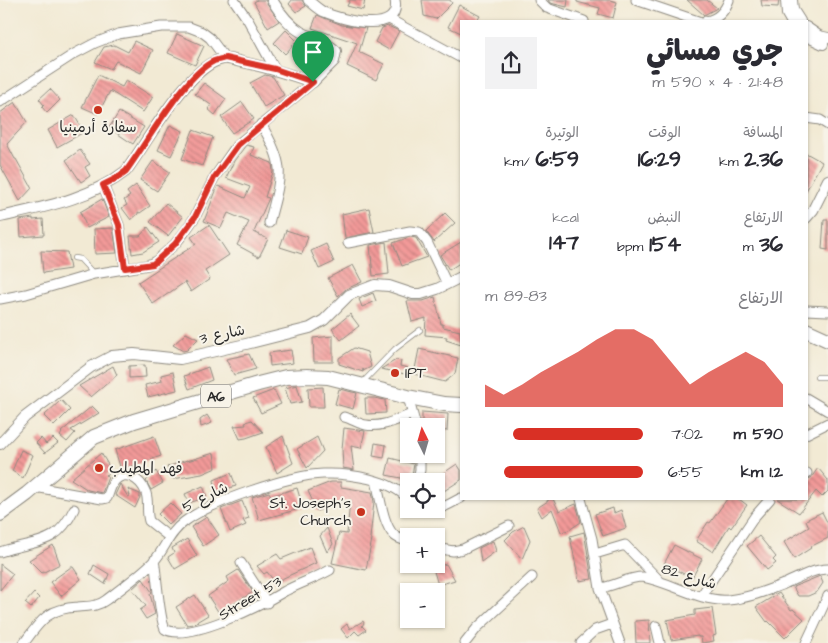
<!DOCTYPE html>
<html lang="ar">
<meta charset="utf-8">
<style>
body{margin:0;font-family:"Architects Daughter","Playpen Sans Arabic",sans-serif;background:#f2f2f3;color:#2b2b33;direction:rtl;height:100vh;display:flex;flex-direction:column;font-size:19px;white-space:nowrap}
*{box-sizing:border-box;margin:0}
p{font-size:16px;color:#7c7c81}
.icon{flex:none;width:28px;height:28px;fill:none;stroke:currentColor;stroke-width:2;stroke-linecap:round;stroke-linejoin:round}
.map{position:relative;flex:1;overflow:hidden;direction:ltr}
.sheet{position:absolute;left:460px;top:20px;width:348px;height:480px;display:flex;flex-direction:column;background:#fff;border-radius:0px;box-shadow:0 1px 4px #0004;direction:rtl}
.sheet>*{flex:none}
.needle{width:32px;rotate:355deg}
.controls{position:absolute;left:400px;top:418px;display:grid;gap:10px}
.controls a{display:grid;place-items:center;width:45px;height:45px;border-radius:0px;background:#fff;box-shadow:0 1px 4px #0004;font-size:25px}
.pin{position:absolute;display:grid;place-items:center;width:42px;height:42px;color:#fff;margin:-51px -21px;border-radius:50% 50% 50% 0;rotate:-45deg;box-shadow:0 0 5px #0007}
.pin .icon{rotate:45deg}
.round{display:grid;place-items:center;flex:none;width:52px;height:52px;border-radius:0px;background:#f2f2f3}
.head{display:flex;align-items:center;justify-content:space-between;height:85px;padding:0 25px}
h1{font-size:28px;font-weight:800;line-height:38px}
.figures{display:grid;grid-template-columns:repeat(3,1fr);gap:8px;height:85px;padding:5px 25px}
.figures div{display:grid;align-content:center}
.figures b{font-size:21px;font-weight:800}
.figures small{font-size:14px;font-weight:400}
.figures p{font-size:14px}
.chart{height:140px;padding:10px 25px}
.chart p{display:flex;justify-content:space-between}
.chart svg{width:100%;height:90px;margin-top:5px;fill:#d93025;opacity:.7}
ul{padding:0 25px;list-style:none;font-size:16px}
li{display:grid;grid-template-columns:80px 60px 1fr;align-items:center;height:38px}
li i{height:12px;border-radius:6px;background:#d93025}
.map>svg:first-child{display:block}
</style>
<div class="map">
<svg width="828" height="643" viewBox="0 0 828 643">
<defs>
<pattern id="building-back-hatch" width="6" height="6" patternUnits="userSpaceOnUse" patternTransform="scale(1.25)"><rect width="6" height="6" fill="#f39a99"/><path d="M-1 5l2 2M0 0l6 6M5-1l2 2" fill="none" stroke="#c57e7d"/></pattern>
</defs>
<rect width="100%" height="100%" fill="#f7f3e8"/>
<filter id="ink" filterUnits="userSpaceOnUse"><feTurbulence type="fractalNoise" baseFrequency=".02" numOctaves="2"/><feDisplacementMap in="SourceGraphic" scale="10" xChannelSelector="R" yChannelSelector="G"/><feConvolveMatrix kernelMatrix="1 2 1 2 8 2 1 2 1" color-interpolation-filters="sRGB"/></filter>
<filter id="wash" filterUnits="userSpaceOnUse"><feTurbulence type="fractalNoise" baseFrequency=".0096" numOctaves="4" result="noise"/><feDisplacementMap in="SourceGraphic" scale="20" xChannelSelector="R" yChannelSelector="G"/><feGaussianBlur stdDeviation="1.12" result="paint"/><feColorMatrix in="noise" values="0 0 0 0 0 0 0 0 0 0 0 0 0 0 0 0 0 1.4 0 .05"/><feComposite in="paint" operator="in"/></filter>
<g filter="url(#wash)">
<rect width="100%" height="100%" fill="#f2ead4"/>
<g id="blocks">
<path fill="url(#building-back-hatch)" d="M257,0H265L279,21L268,28L254,2Z
M292,0H302L306,6L296,12L289,4Z
M350,0H365L363,10L347,6Z
M422,0H450L452,3L436,19L424,16Z
M548,0H568L567,7L550,3Z
M577,0H610L617,2L613,18L598,14L600,8L577,2Z
M687,0H707L717,8L704,15Z
M761,0H779L778,7L762,6Z
M459,5L480,16L477,21H461V33L448,27Z
M317,15L342,25L366,28L359,52L384,64L376,80L347,66L357,43L312,28Z
M388,26L399,31L389,50L375,42L382,28Z
M286,30L297,41L285,54L274,43Z
M177,34L204,46L195,65L168,53Z
M302,40L325,51L327,53V57L300,54Z
M134,41L153,50L141,73L116,61L111,69L95,62L104,47L114,45L128,52Z
M98,75L122,87L126,80L153,97L143,112L110,91L98,114L82,107Z
M265,75L273,77L284,95L264,107L250,83Z
M204,83L226,99L215,115L208,109L211,105L195,94Z
M50,89L60,100L47,113L42,107L44,105L39,99Z
M15,102L27,122L7,144L15,159H16L32,188L20,201L0,165V113Z
M242,102L254,119L232,133L221,117Z
M119,112L144,127L133,144L109,128Z
M74,115L84,132L57,147L48,130Z
M170,125L183,131L171,156L158,150Z
M193,130L213,137L202,166L182,159Z
M246,145L254,147L251,155L272,163L273,172L265,197L269,198L254,232L268,239L259,257L237,245L249,222L228,213L221,228L204,221L218,186L245,198L250,187L226,178L234,161Z
M80,150L90,164L85,167L90,176L81,182L66,160Z
M806,153L822,162L806,191Z
M153,161L170,172L157,191L140,180Z
M136,185L150,206L140,213L138,212V214L131,220L122,208L127,205L124,200L130,196L127,192Z
M102,199L109,217L87,228L80,212Z
M166,203L183,217L168,236L150,222Z
M369,208L374,232L345,238L342,214Z
M445,213L455,223L434,242L426,231Z
M33,218V220L43,219L44,235L21,237L20,220Z
M824,220H828V250L822,249Z
M209,225L229,255L205,271L210,279L191,292L185,282L153,304L138,282L196,244L191,237Z
M148,227L159,242L143,252L132,254L130,236H140Z
M113,228L117,253L95,254L94,229Z
M286,230L308,237L302,254L280,247Z
M410,237L416,238L427,257L402,266L393,243Z
M386,242L389,274L373,276L370,245Z
M461,242V262L449,270L440,255Z
M326,244L334,262L319,269L311,251Z
M41,251L67,252L70,269L43,273Z
M353,265L362,282L346,289L338,296L328,278Z
M373,293L376,301L362,307L359,299Z
M435,297L441,324H443V327L460,331L461,345L446,340L447,337L425,335L426,318L412,322L407,301H423Z
M350,314L359,326L341,340L332,329Z
M186,333L198,339L187,350L183,351L173,345Z
M333,336V362H314L313,338Z
M354,348L367,352L371,367L363,371V369V372L339,364V358Z
M419,349L458,358L455,374L445,382L414,374Z
M291,350L293,363L270,366L269,353Z
M249,354L256,369L234,375L226,359Z
M396,360L401,361L400,366L408,368L405,374L381,369Z
M145,365L146,377L129,378V366Z
M113,366L117,375L91,397L79,386Z
M208,367L212,380L189,389L184,376Z
M173,372L177,390L148,397L145,385L162,381L161,375Z
M297,385L302,402L290,404L285,388Z
M323,387L324,407H309L308,388Z
M339,389L357,393L353,409L335,404Z
M274,390L281,404L261,413L253,398Z
M365,398H374L385,400L386,413L366,414Z
M61,400L70,410L54,426L44,416Z
M92,406L99,413L71,430L75,433L67,442L60,436L62,433L61,432Z
M422,412L448,414L447,431L436,430V426H422Z
M207,415L212,423L201,427L200,420Z
M252,420L263,432L246,438L240,439L234,426L246,425L245,422Z
M344,428L365,431L361,448L351,446L354,470L343,468L342,449Z
M154,436L161,456L121,470L115,450Z
M283,436L293,463L277,473L266,447Z
M317,437L323,451L307,468L297,449Z
M41,438L46,444L53,438L58,443L45,453L36,443Z
M375,443L386,445L384,458L373,456Z
M21,450L33,455L23,478L12,471Z
M101,453L110,468L109,474L105,475L108,477L102,493L88,490L71,479Z
M214,453L216,468L202,474L173,479L167,467L187,460V461Z
M390,458L414,464L411,480L386,475Z
M457,464L461,470V480L436,496V478Z
M818,468L828,480V491L822,497L816,491L799,513L777,499H806V479L811,478Z
M156,471L163,483L151,490L146,481Z
M231,473L236,486L216,492L214,480Z
M331,482H341V487L372,492L374,502L370,538L372,539L366,570L332,563L339,533L347,534L350,500L317,511L308,491Z
M120,484L128,497L130,496L128,489L140,494V497L135,508L115,495Z
M203,486L207,497L189,503L185,494Z
M297,488L303,508L259,520L252,497L269,492L271,496Z
M548,499H553L559,511L576,504L581,522L569,530L561,532L552,509L542,517L537,508L548,501Z
M727,499H739L747,505L731,528L729,526L713,552L696,541L708,522L710,523Z
M242,501L249,518L243,520L246,525L230,532L221,509Z
M170,503L181,514L169,525L158,514Z
M613,508L614,513L621,510L626,528L603,536L595,514Z
M822,512L828,524V538L810,547L811,548L794,559L784,542L809,527L806,520Z
M207,517L219,535L203,546L191,527Z
M524,526L530,540L522,559L505,540L513,532Z
M327,528L333,544L327,552L320,536Z
M584,532L592,579L579,581L570,536Z
M759,536L776,557L773,560L776,563L767,570L747,546Z
M187,539L197,556L175,569L168,557L174,553L172,548Z
M493,541L496,551L481,562L479,548Z
M53,545L60,564L42,573L29,560Z
M674,545L702,559L692,578L664,564Z
M310,547L316,563L275,582L267,572L264,574L257,566L277,554L281,559Z
M0,564L13,574L0,590Z
M446,564L455,580L438,585L433,568Z
M94,565L109,574L105,584L90,574Z
M71,567H73L81,579L61,596L50,582Z
M238,570L253,592L219,613L208,596L229,581L227,577Z
M820,576L823,583L817,592L808,596H798L793,587Z
M143,579L152,592L150,594L155,614L146,619L140,610L146,606L132,589Z
M34,593L39,598L31,608L25,603Z
M779,593L791,610L793,609L804,619L785,638L768,621L767,622L756,607Z
M195,595L208,615L193,624L187,625L176,607Z
M712,608L716,635L713,636L714,641L702,643L701,637H698V636L671,640L667,620L695,615V610Z
M649,620L650,643H636L635,621Z
M363,621L364,623L362,626L366,630L359,635L355,631L348,638L341,629L347,624L350,629Z"/>
</g>
</g>
<g filter="url(#ink)">
<use href="#blocks" fill-opacity="0" stroke="#8e8a80" stroke-width="1"/>
<g fill="none" stroke-linecap="round" stroke-linejoin="round">
<g stroke="#8e8a80" stroke-width="6">
<path id="service" d="M74,258L80,259L94,274
M817,377H828
M363,382L395,349L420,330"/>
</g>
<g stroke="#8e8a80" stroke-width="11">
<path id="minor" d="M234,0L248,20L275,69
M308,0C313,4 318,9 324,12C342,20 402,36 395,0
M539,0L547,8L584,21
M636,0L698,21
M389,19L461,58
M706,21C718,19 725,11 729,0
M0,102L74,54L95,43L118,34L161,27H189L202,32L210,38L225,58
M806,118L820,120L828,125
M261,124C287,167 281,177 269,223
M103,185L119,225L125,268
M348,243L410,231L419,232L427,242L447,284
M0,299L26,294L94,274L148,265L156,261L175,244L184,233L195,217L214,178L237,145L313,82
M806,310L828,311
M408,397L416,426
M806,398L828,411
M344,417C352,419 359,424 366,425C381,428 399,419 412,414
M806,434L828,423
M806,473H807
M376,481C380,495 383,525 394,535C398,539 404,540 409,542
M417,481L420,470V454
M35,487L102,499L107,498C109,493 110,488 113,483C124,468 141,479 146,493C149,502 146,512 149,521L169,537
M581,499L592,539L600,588L620,643
M423,509C437,513 449,504 461,498
M436,548L453,551L463,549L509,526
M0,552C35,540 56,547 74,509
M595,554L625,545L659,580
M154,560C157,575 159,618 165,629C187,643 262,605 285,591C300,583 316,578 330,570
M241,563L267,603
M600,588C615,586 628,577 643,577C671,582 699,602 728,600C748,598 766,591 784,584C798,578 813,569 828,569
M701,596L755,516L770,499
M656,626L660,643
M24,643C40,621 48,608 78,607C89,606 97,607 106,600C122,588 140,575 154,561C165,549 168,534 184,522C210,502 290,475 323,474C349,473 391,479 409,500
M465,643L477,628L532,577
M581,643L595,630L612,624
M806,643L828,596"/>
</g>
<g stroke="#8e8a80" stroke-width="12">
<path id="tertiary" d="M792,0L793,10L800,21
M786,1L787,14L791,21
M806,27L819,36L828,38
M806,36L823,44
M0,217C44,207 90,199 126,171C147,143 189,64 223,59C229,58 236,61 242,62C266,67 289,74 313,82L334,61L336,51C328,42 312,38 301,32C288,24 280,13 272,0
M806,218L813,210L828,180
M0,444L25,417L91,367L112,356L134,354L180,359L246,344L310,328L324,320L349,295L375,285L389,286L413,294H421L437,289L461,277"/>
</g>
<g stroke="#8e8a80" stroke-width="16">
<path id="trunk" d="M806,330L828,340
M0,514L27,494L94,437L134,421L258,384L286,377L307,376L328,377L408,397L444,404L461,405"/>
</g>
<use href="#service" stroke="#fff" stroke-width="4.5"/>
<use href="#minor" stroke="#fff" stroke-width="9"/>
<use href="#tertiary" stroke="#fff" stroke-width="10"/>
<use href="#trunk" stroke="#fff" stroke-width="14"/>
</g>
</g>
<g fill="none" stroke-linecap="round" stroke-linejoin="round" filter="url(#ink)">
<g stroke="#fff" stroke-width="10">
<path id="route" d="M225,58L275,69L313,82L238,145L214,178L195,217L175,244L153,264L125,268L119,225L103,185L115,179L126,171C147,143 184,75 214,61C217,60 222,59 225,58Z"/>
</g>
<use href="#route" stroke="#d93025" stroke-width="6"/>
</g>
<g fill="#c8321e" stroke="#f7f3e8" stroke-width="2">
<circle cx="98" cy="110" r="5"/>
<circle cx="395" cy="373" r="5"/>
<circle cx="99" cy="468" r="5"/>
<circle cx="361" cy="512" r="5"/>
</g>
<g text-anchor="middle" stroke-width="4" stroke-linejoin="round" paint-order="stroke">
<rect fill="#f7f3e8" stroke="#686764" stroke-width="1" x="201" y="384.5" width="30" height="23" rx="4"/>
<g font-size="14" font-weight="bold" fill="#2b2b2b">
<text x="216" y="401">A6</text>
</g>
<g font-size="15" fill="#2b2b2b" stroke="#f7f3e8" text-anchor="start">
<text x="98" y="132" text-anchor="middle">سفارة أرمينيا</text>
<text x="405" y="378">IPT</text>
<text x="109" y="473">فهد المطيلب</text>
<text x="351" y="508" text-anchor="end">St. Joseph's<tspan x="351" dy="17">Church</tspan></text>
</g>
<g font-size="15" fill="#2b2b2b" stroke="#f7f3e8">
<text transform="translate(222 334) rotate(-12)" y="5">شارع 3</text>
<text transform="translate(205 497) rotate(-26)" y="5">شارع 5</text>
<text transform="translate(689 576) rotate(17)" y="5">شارع 82</text>
<text transform="translate(250 598) rotate(-31)" y="5">Street 53</text>
</g>
</g>
</svg>
<div class="controls">
<a><svg class="needle" viewBox="-14 -14 28 28"><path d="M0-13l5 13h-10z" fill="#e53935"/><path d="M0 13l5-13h-10z" fill="#7c7c81"/></svg></a>
<a><svg class="icon" aria-label="locate" viewBox="0 0 24 24"><circle cx="12" cy="12" r="6"/><path d="M12 2v4M12 18v4M2 12h4M18 12h4"/></svg></a>
<a>+</a>
<a>−</a>
</div>
<div class="pin" style="left:313px;top:82px;background:#1e9e55"><svg class="icon" aria-label="arrive" viewBox="0 0 24 24"><path d="M6 21V4h12l-3 4 3 4H6"/></svg></div>
<section class="sheet">
<div class="head"><div><h1>جري مسائي</h1><p>21:48 · 4 × 590 m</p></div><a class="round"><svg class="icon" aria-label="share" viewBox="0 0 24 24"><path d="M12 15V3M7 8l5-5 5 5M5 13v7h14v-7"/></svg></a></div>
<div class="figures">
<div><p>المسافة</p><b>2.36<small> km</small></b></div>
<div><p>الوقت</p><b>16:29</b></div>
<div><p>الوتيرة</p><b>6:59<small> /km</small></b></div>
</div>
<div class="figures">
<div><p>الارتفاع</p><b>36<small> m</small></b></div>
<div><p>النبض</p><b>154<small> bpm</small></b></div>
<div><p>kcal</p><b>147</b></div>
</div>
<div class="chart"><p><span>الارتفاع</span>83–89 m</p>
<svg viewBox="0 0 160 44" preserveAspectRatio="none"><path d="M0 44V33L10 38L20 33L30 27L40 22L50 17L60 11L70 6L80 6L90 11L100 22L110 33L120 27L130 22L140 17L150 22L160 33V44z"/></svg>
</div>
<ul>
<li><b>590 m</b>7:02<i style="width:82%"></i></li>
<li><b>1.2 km</b>6:55<i style="width:88%"></i></li>
</ul>
</section>
</div>
